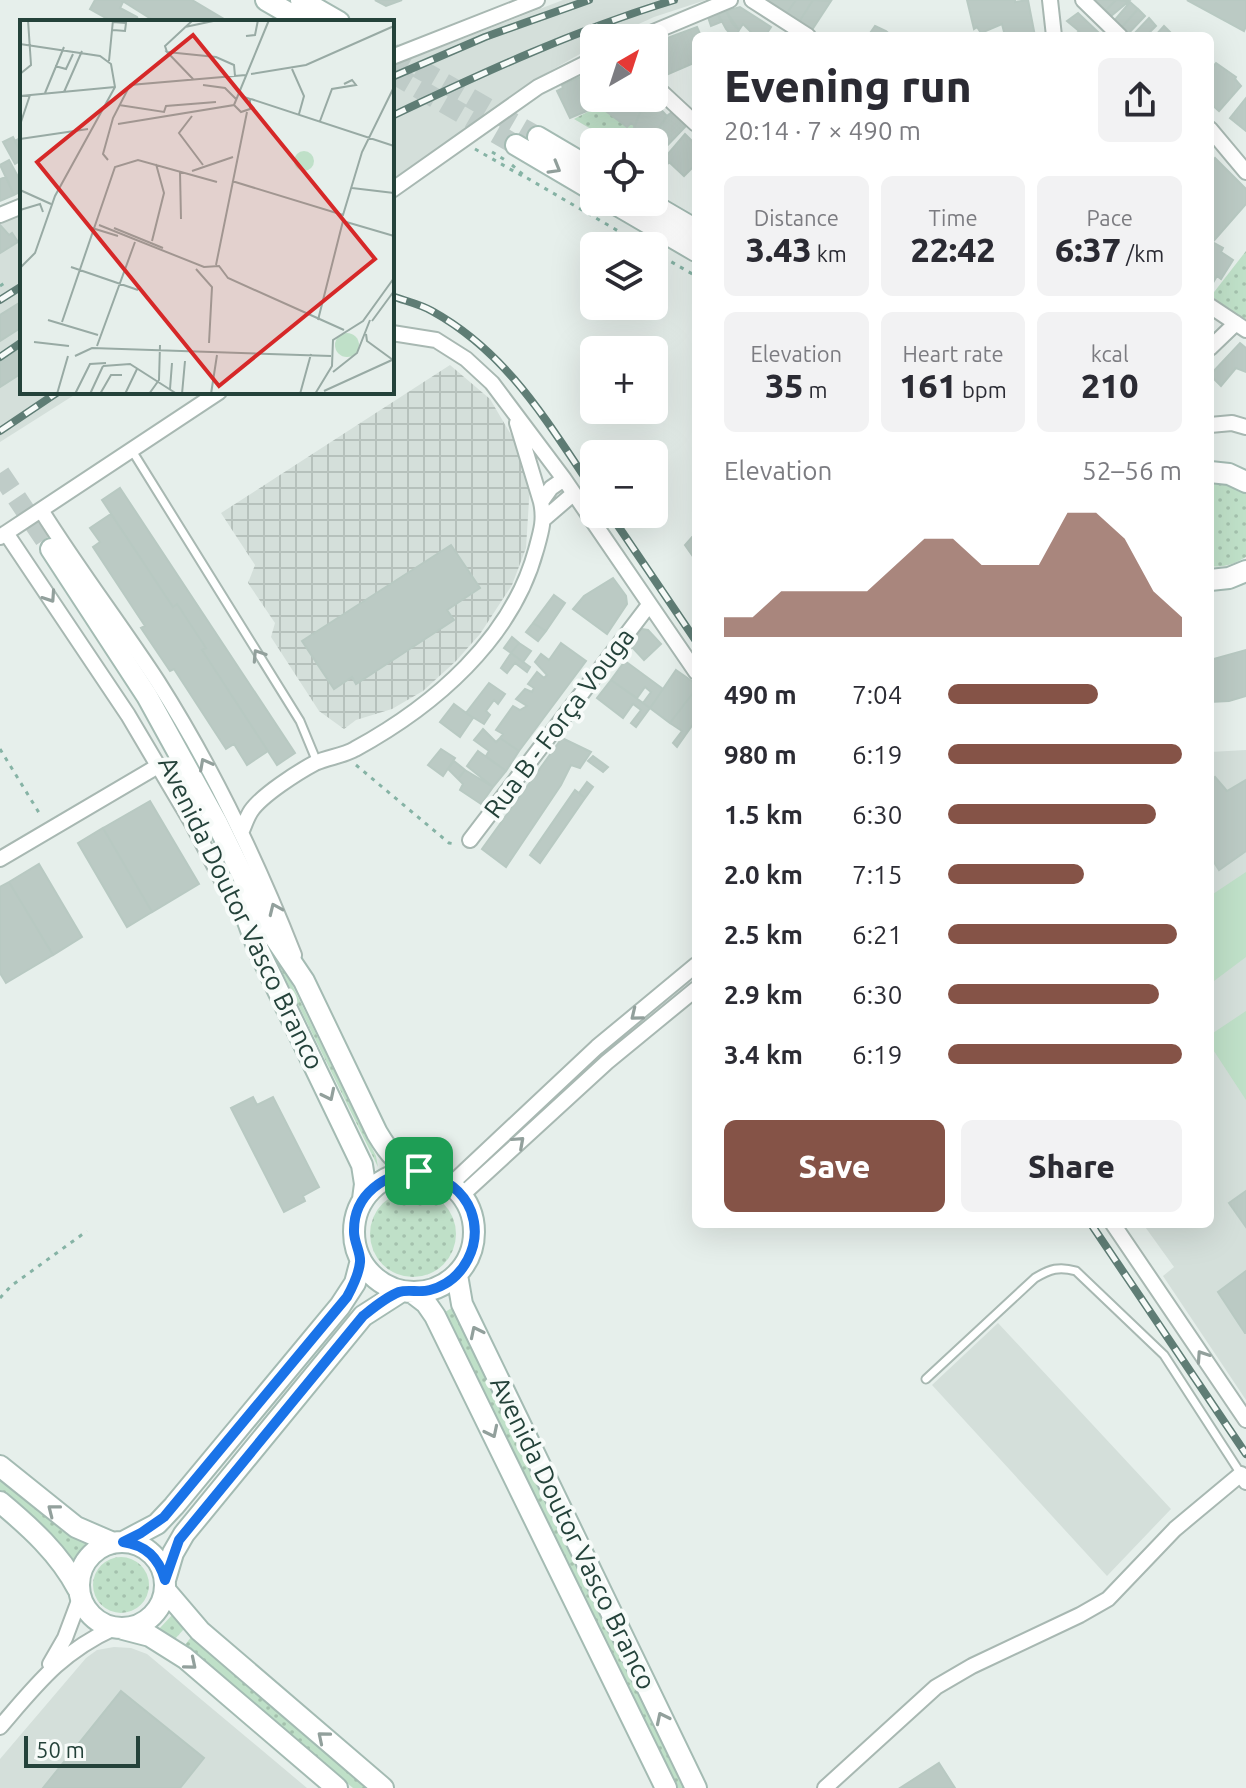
<!DOCTYPE html>
<meta charset="utf-8">
<style>
body{margin:0;font-family:Ubuntu,sans-serif;background:#f2f2f3;color:#2b2b33;height:100vh;display:flex;flex-direction:column;font-size:30px;white-space:nowrap}
*{box-sizing:border-box;margin:0}
p{font-size:26px;color:#7c7c81}
.icon{flex:none;width:44px;height:44px;fill:none;stroke:currentColor;stroke-width:2;stroke-linecap:round;stroke-linejoin:round}
.map{position:relative;flex:1;overflow:hidden}
.drawer{position:absolute;left:692px;top:32px;width:522px;height:1196px;display:flex;flex-direction:column;background:#fff;border-radius:12px;box-shadow:0 8px 32px #0002}
.drawer>*{flex:none}
.needle{width:52px;rotate:39deg}
.fabs{position:absolute;left:580px;top:24px;display:grid;gap:16px}
.fabs a{display:grid;place-items:center;width:88px;height:88px;border-radius:12px;background:#fff;box-shadow:0 8px 32px #0002;font-size:40px}
.scale{position:absolute;left:24px;bottom:20px;width:116px;box-sizing:border-box;padding-left:8px;border:4px solid #24423a;border-top:0;font-size:22px;line-height:28px;white-space:nowrap;color:#24423a;-webkit-text-stroke:6px #f7fbf9;paint-order:stroke}
.pin{position:absolute;display:grid;place-items:center;width:68px;height:68px;color:#fff;margin:-34px;border-radius:16px;box-shadow:0 4px 12px #0006}
.round{display:grid;place-items:center;flex:none;width:84px;height:84px;border-radius:12px;background:#f2f2f3}
.overview{display:flex;align-items:center;justify-content:space-between;height:136px;padding:0 32px}
h1{font-size:44px;font-weight:800;line-height:60px}
.metrics{display:grid;grid-template-columns:repeat(3,1fr);gap:12px;height:136px;padding:8px 32px}
.metrics div{display:grid;align-content:center;border-radius:12px;background:#f2f2f3;text-align:center}
.metrics b{font-size:34px;font-weight:800}
.metrics small{font-size:22px;font-weight:400}
.metrics p{font-size:22px}
.chart{height:224px;padding:16px 32px}
.chart p{display:flex;justify-content:space-between}
.chart svg{width:100%;height:144px;margin-top:8px;fill:#855347;opacity:.7}
.button{display:flex;gap:16px;margin-top:auto;padding:16px 32px}
.button a{flex:1;height:92px;border-radius:12px;background:#855347;color:#fff;font-size:32px;font-weight:800;line-height:92px;text-align:center}
.button a+a{background:#f2f2f3;color:#2b2b33}
ul{padding:0 32px;list-style:none;font-size:26px}
li{display:grid;grid-template-columns:128px 96px 1fr;align-items:center;height:60px}
li i{height:20px;border-radius:10px;background:#855347}
.map>svg:first-child{display:block}
</style>
<div class="map">
<svg width="1246" height="1788" viewBox="0 0 1246 1788">
<defs>
<pattern id="industrial-grid" width="8" height="8" patternUnits="userSpaceOnUse" patternTransform="scale(2)"><rect width="8" height="8" fill="#d4dfda"/><path d="M0 4h8M4 0v8" fill="none" stroke="#b6c1bc"/></pattern>
<pattern id="grass-dots" width="8" height="8" patternUnits="userSpaceOnUse" patternTransform="scale(2)"><rect width="8" height="8" fill="#bfe0c8"/><path d="M2 2h.1M6 6h.1" fill="none" stroke="#a4c1ad" stroke-width="1.8" stroke-linecap="round"/></pattern>
</defs>
<rect width="100%" height="100%" fill="#e6efeb"/>
<path fill="#d4dfda" d="M563,0H706L654,17L608,38H594V46L536,79L392,180V66Z
M22,214V392H79L0,442V223Z
M1246,750V1400L1163,1276L1174,1267L1143,1224H1210V752Z
M998,1323L1171,1509L1107,1576L932,1385Z
M114,1647L131,1648L147,1654L307,1788H0V1759L86,1658L97,1650Z"/>
<path fill="url(#industrial-grid)" d="M450,365L490,399L513,438L530,484L526,548L512,585L480,634L456,661L423,691L392,709L356,720L344,729L319,711L271,637L275,623L248,583L255,565L221,513Z"/>
<path fill="url(#grass-dots)" d="M599,106L627,127L631,123L635,126L628,142H613L574,119Z
M1246,251V321L1211,296Z
M1210,481H1223L1246,491V557C1234,564 1224,568 1210,566Z
M203,803L376,1156L378,1167L200,805Z
M370 1234a43 43 0 1 1 86 0a43 43 0 1 1-86 0Z
M455,1306L690,1788H678L445,1312Z
M0,1472L88,1542L72,1562L31,1518L0,1492Z
M93 1585a28 28 0 1 1 56 0a28 28 0 1 1-56 0Z
M173,1614L184,1629L175,1639L159,1629Z
M192,1636L369,1788H353L184,1646Z"/>
<path fill="#bfe0c8" d="M1246,872V957L1210,984V896Z
M1246,1011V1100L1210,1045V1035Z"/>
<path fill="#bbcac4" stroke="#b8c9c2" stroke-width="2" d="M95,0H121L123,2L120,8L137,17L139,22H113L90,9Z
M121,0H192L229,22H156Z
M375,0H402L386,6Z
M769,0H796L785,16L766,4Z
M796,0H813L799,22L786,14Z
M813,0L831,1L812,30L799,22Z
M967,0H1015V2L1028,0L1035,36H1005L1002,24L981,33L977,27L974,29Z
M1091,0H1116L1104,12Z
M1116,0L1129,1L1110,17L1104,12Z
M1187,0H1246V26L1244,31Z
M1130,2L1138,9L1121,28L1114,21Z
M740,7L771,27L765,36H755L743,24L739,30L732,23L726,11Z
M1138,9L1145,16L1127,35L1121,28Z
M726,11L739,30L736,36H732L726,29L718,14Z
M717,13L721,22L711,26L708,17Z
M1078,13L1098,32L1094,36H1074L1079,31L1067,21Z
M1149,18L1156,26L1146,36H1132Z
M875,26L886,31L892,36H868Z
M1164,26L1174,36H1155Z
M697,27L701,36H696V62L657,79L654,71V43Z
M1216,63L1236,77L1235,79L1241,86L1219,111L1210,103V70Z
M594,71V98L645,100L635,126L631,123L627,127L599,106L570,118L557,91L563,88L562,85Z
M1246,98V131L1230,118Z
M645,100L652,105L654,102L667,116L651,140L634,127Z
M673,111L686,126L665,148L652,138L666,117Z
M685,134L696,145V164L684,176L669,162L660,173L655,169Z
M13,137L22,156V160L15,164L3,142Z
M22,137V156L15,141Z
M1215,158L1246,189V204L1210,245V163Z
M9,160L22,184V191L14,195L0,165Z
M6,177L14,195L0,201V179Z
M0,225L9,235L12,233L18,242L0,253Z
M1212,242L1223,248L1221,252L1233,260L1221,279L1217,276L1211,286L1210,245Z
M19,303L22,307V327L0,341V315Z
M1240,343L1246,348V372L1236,368L1221,386L1210,375Z
M22,347V373L0,387V361Z
M120,488L295,753L277,765L202,650L206,648L177,604L173,607L102,500Z
M111,514L173,607L177,604L206,648L202,650L268,751L247,765L234,744L226,749L174,669L170,671L141,628L145,626L93,547L100,542L90,528Z
M692,537L696,538V550L692,555L685,545Z
M451,545L480,588L447,610L454,620L356,684L352,677L334,689L302,641Z
M613,578L626,596L627,604L607,634L573,609L584,596Z
M554,595L565,603L546,631L533,623Z
M533,623L546,631L538,641L526,632Z
M642,629L648,630L661,644L644,660L632,647L625,657L619,652L631,636Z
M512,637L519,643L511,653L504,648Z
M519,643L531,651L523,662L511,653Z
M561,643L586,661L519,751L500,738L503,734L496,730L513,706L520,710L527,706L516,699L525,689L532,692L534,688L528,684L537,672L544,678L547,675L535,662L541,654L549,660Z
M1246,650V696L1229,701L1210,702V660Z
M511,653L530,667L527,672L515,663L507,673L501,668Z
M625,661L663,689L650,708L643,703L651,692L645,687L637,698L611,680Z
M676,670L696,684V689L670,723L650,708Z
M611,680L650,708L636,727L631,723L641,710L633,704L623,718L597,698Z
M489,683L505,694L498,704L494,700L486,711L490,715L484,724L466,713Z
M696,689V720L677,747L673,743L682,731L670,723Z
M454,704L473,718L460,737L440,722Z
M483,729L496,742L500,738L519,751L506,771L486,756L489,751L474,740Z
M562,738L591,752L580,768L571,765L561,785L506,867L482,849Z
M441,749L455,758L443,776L428,765Z
M478,751L506,771L493,787L467,766Z
M593,756L608,767L603,772L588,761Z
M454,761L465,770L458,779L448,769Z
M465,770L493,787L481,804L460,790L463,784L458,779Z
M1215,777L1227,791L1246,780V851L1219,870L1210,856V781Z
M587,782L593,787L585,798L579,793Z
M575,790L585,798L540,863L530,855Z
M150,801L199,884L152,912L103,828Z
M103,828L152,912L127,927L78,843Z
M39,864L82,937L53,955L9,882Z
M9,882L53,955L6,983L0,973V887Z
M253,1097L257,1105L273,1097L319,1187L303,1196L305,1201L284,1212L231,1108Z
M1246,1191V1227L1229,1203Z
M1246,1271V1333H1245L1218,1292Z
M121,1691L204,1758L180,1788H43Z
M939,1763L955,1788H900Z"/>
<g fill="none" stroke-linecap="round" stroke-linejoin="round">
<path stroke="#bfccc8" stroke-width="20" stroke-dasharray="20 10" stroke-linecap="butt" d="M392,53L538,137
M392,73L516,145
M0,473L51,549"/>
<g stroke="#a8b8b2" stroke-width="11">
<path id="lane" d="M131,449L300,721L317,762
M926,1379L1035,1278C1050,1269 1059,1266 1076,1271L1164,1355L1241,1474"/>
</g>
<g stroke="#a8b8b2" stroke-width="18">
<path id="street" d="M752,0L808,36
M1050,0L1054,36
M1083,0L1120,36
M639,38L730,0
M392,57L537,0
M654,85L696,124
M1210,129L1246,172
M392,190L538,87L594,59
M0,215L22,206
M1210,306L1246,330
M392,333L436,340L466,359L492,383L564,479L696,672
M1210,348L1236,323
M517,423L541,502
M1210,425L1232,423L1246,427
M41,510C78,569 120,624 158,682C212,767 257,861 294,955
M544,519L573,494
M6,533L128,715L192,823L236,907
M0,537L219,392
M241,833C244,826 247,817 251,811C262,795 298,772 315,763C328,757 343,756 355,749C434,706 512,639 536,550C541,532 545,520 541,502L551,488L564,479
M470,840L649,605
M0,859L158,766
M451,1184L597,1047L696,965
M462,1195L607,1062L696,989
M1113,1224L1246,1420
M50,1664L65,1638L80,1598
M0,1727C37,1684 61,1652 114,1628
M825,1788L936,1687L972,1666L1080,1615L1108,1599L1175,1529L1241,1474L1246,1482"/>
</g>
<g stroke="#a4bbb3" stroke-width="24">
<path id="secondary" d="M266,0L304,22
M301,0L339,22
M538,137L594,170
M516,145L594,191
M612,202L696,251
M648,202L696,230
M1210,472L1229,474L1246,482
M51,549L147,696L216,821L269,929L304,981L377,1133C389,1153 397,1164 419,1171
M1210,580L1229,578L1246,571
M237,891L258,949L362,1165L365,1184L363,1199
M354 1232a60 60 0 1 1 120 0a60 60 0 1 1-120 0Z
M457,1275L462,1304L696,1788
M413,1293L426,1303L435,1316L666,1788
M0,1466L76,1527L113,1543
M0,1502C30,1527 60,1554 78,1589
M79 1585a43 43 0 1 1 86 0a43 43 0 1 1-86 0Z
M123,1542L157,1524L174,1506L340,1306L355,1283L361,1260
M165,1580L173,1553L184,1534L363,1316L402,1291
M165,1590L200,1631L383,1788
M123,1629L150,1636L185,1658L337,1788"/>
</g>
<path stroke="#86b3a5" stroke-width="3" stroke-dasharray="4 6" stroke-linecap="butt" d="M392,33L395,35
M475,149L524,177
M492,152L505,160
M512,165L527,178L644,246
M654,252L696,276
M0,286L6,282
M0,749L41,816
M356,765L449,843L456,844
M0,1298L11,1286L87,1231"/>
<use href="#lane" stroke="#fff" stroke-width="7"/>
<use href="#street" stroke="#fff" stroke-width="14"/>
<use href="#secondary" stroke="#fff" stroke-width="20"/>
<g stroke="#5f7d75" stroke-width="8">
<path id="rail" d="M392,77L485,37L589,0
M392,116C484,72 576,30 674,0
M392,296C405,301 420,304 432,311C508,353 547,422 594,491
M0,300L22,286
M0,357L22,342
M0,431L58,392
M610,514L696,641
M1091,1224L1246,1454"/>
</g>
<use href="#rail" stroke="#f7fbf9" stroke-width="5" stroke-dasharray="15" stroke-linecap="butt"/>
</g>
<defs><path id="oneway-chevron" d="M-2-3.5L2.5 0L-2 3.5" fill="none" stroke-width="1.6" stroke-linecap="round" stroke-linejoin="round" transform="scale(2)"/></defs>
<g stroke="#92a09c">
<use href="#oneway-chevron" transform="translate(555 168) rotate(30)"/>
<use href="#oneway-chevron" transform="translate(50 597) rotate(56)"/>
<use href="#oneway-chevron" transform="translate(258 655) rotate(-123)"/>
<use href="#oneway-chevron" transform="translate(205 764) rotate(-118)"/>
<use href="#oneway-chevron" transform="translate(275 909) rotate(-114)"/>
<use href="#oneway-chevron" transform="translate(636 1015) rotate(141)"/>
<use href="#oneway-chevron" transform="translate(329 1095) rotate(64)"/>
<use href="#oneway-chevron" transform="translate(519 1142) rotate(-42)"/>
<use href="#oneway-chevron" transform="translate(476 1332) rotate(-116)"/>
<use href="#oneway-chevron" transform="translate(1202 1356) rotate(-124)"/>
<use href="#oneway-chevron" transform="translate(492 1432) rotate(64)"/>
<use href="#oneway-chevron" transform="translate(53 1510) rotate(-142)"/>
<use href="#oneway-chevron" transform="translate(191 1664) rotate(40)"/>
<use href="#oneway-chevron" transform="translate(662 1718) rotate(-116)"/>
<use href="#oneway-chevron" transform="translate(323 1737) rotate(-140)"/>
</g>
<g fill="none" stroke-linecap="round" stroke-linejoin="round">
<g stroke="#fff" stroke-width="16">
<path id="route" d="M419,1171C442,1177 462,1188 471,1211C483,1244 464,1281 430,1290C420,1293 408,1289 399,1292C386,1297 373,1308 363,1316L179,1540L165,1580C159,1558 146,1545 123,1542L141,1533L164,1517L347,1297C353,1286 359,1274 360,1262C361,1253 354,1242 354,1232C353,1194 385,1173 419,1171Z"/>
</g>
<use href="#route" stroke="#1a73e8" stroke-width="10"/>
</g>
<g text-anchor="middle" stroke-width="8" stroke-linejoin="round" paint-order="stroke">
<g font-size="26" fill="#24423a" stroke="#f7fbf9">
<text transform="translate(559 723) rotate(-53)" y="9">Rua B - Força Vouga</text>
<text transform="translate(241 913) rotate(64)" y="9">Avenida Doutor Vasco Branco</text>
<text transform="translate(573 1533) rotate(64)" y="9">Avenida Doutor Vasco Branco</text>
</g>
</g>
<g transform="translate(20 20)">
<rect width="374" height="374" fill="#e6efeb"/>
<path d="M315 325a12 12 0 1 1 24 0a12 12 0 1 1-24 0Z" fill="#bfe0c8"/>
<path d="M274 141a10 10 0 1 1 20 0a10 10 0 1 1-20 0Z" fill="#bfe0c8"/>
<path fill="none" stroke="#98aaa4" stroke-width="2" d="M165,7L198,0M93,10L105,11L106,3L93,2M226,16L235,15L238,0M0,24L80,36L91,44L95,67L35,176L15,233L0,248M147,32L145,26L173,0M89,41L93,0M35,46L46,49L53,34M272,49L284,76L279,94M0,54L11,45L8,0M231,54L286,45L374,6M173,59L147,32L196,37L214,45L215,56M183,65L205,68L216,79M44,72L62,31M25,73L44,27M0,76L95,67M231,79L374,126M99,85L144,92L146,86L196,82M214,85L221,92L230,89V79L221,76M172,96L159,113L183,145M300,101L312,69L336,65L332,60L324,64M98,104L214,85L249,0M0,105L10,75M0,119L68,109M88,140L83,134L93,98L110,65L226,55M172,151L213,137M160,152L161,199M212,161L323,195L342,132L374,67M332,168L374,173M0,170L31,184M0,190L20,184L23,192M79,205L184,247L199,246L208,258L324,310M72,208L98,216M94,208L143,228M132,221L144,173L136,144M196,245L227,92M51,247L118,270M176,249L192,267L189,323M28,300L78,315M298,300L323,201L374,216M352,301L374,271M42,302L95,147L118,140L197,162M346,314L347,321L373,340M14,322L49,326M77,326L115,222M55,336L72,328L311,336M83,346L110,344L157,374M313,352L337,333L350,300M150,369L152,343M304,371L372,340M37,374L48,336M55,374L70,344L86,343M70,374L83,346M80,374L91,355H102M105,374L117,349M129,374L139,360L140,325M162,374L165,341M191,374L197,335M280,374L291,334M295,374L312,346L313,320L343,301L374,258"/>
<path fill="#d62828" fill-opacity="0.15" stroke="#d62828" stroke-width="4" d="M173,15L355,239L199,366L17,142Z"/>
<rect width="374" height="374" fill="none" stroke="#24423a" stroke-width="4"/>
</g>
</svg>
<div class="fabs">
<a><svg class="needle" viewBox="-14 -14 28 28"><path d="M0-13l5 13h-10z" fill="#e53935"/><path d="M0 13l5-13h-10z" fill="#7c7c81"/></svg></a>
<a><svg class="icon" aria-label="locate" viewBox="0 0 24 24"><circle cx="12" cy="12" r="6"/><path d="M12 2v4M12 18v4M2 12h4M18 12h4"/></svg></a>
<a><svg class="icon" aria-label="layers" viewBox="0 0 24 24"><path d="M12 4l9 5-9 5-9-5zM3 14l9 5 9-5"/></svg></a>
<a>+</a>
<a>−</a>
</div>
<div class="scale">50 m</div>
<div class="pin" style="left:419px;top:1171px;background:#1e9e55"><svg class="icon" aria-label="arrive" viewBox="0 0 24 24"><path d="M6 21V4h12l-3 4 3 4H6"/></svg></div>
<section class="drawer">
<div class="overview"><div><h1>Evening run</h1><p>20:14 · 7 × 490 m</p></div><a class="round"><svg class="icon" aria-label="share" viewBox="0 0 24 24"><path d="M12 15V3M7 8l5-5 5 5M5 13v7h14v-7"/></svg></a></div>
<div class="metrics">
<div><p>Distance</p><b>3.43<small> km</small></b></div>
<div><p>Time</p><b>22:42</b></div>
<div><p>Pace</p><b>6:37<small> /km</small></b></div>
</div>
<div class="metrics">
<div><p>Elevation</p><b>35<small> m</small></b></div>
<div><p>Heart rate</p><b>161<small> bpm</small></b></div>
<div><p>kcal</p><b>210</b></div>
</div>
<div class="chart"><p><span>Elevation</span>52–56 m</p>
<svg viewBox="0 0 160 44" preserveAspectRatio="none"><path d="M0 44V38L10 38L20 30L30 30L40 30L50 30L60 22L70 14L80 14L90 22L100 22L110 22L120 6L130 6L140 14L150 30L160 38V44z"/></svg>
</div>
<ul>
<li><b>490 m</b>7:04<i style="width:64%"></i></li>
<li><b>980 m</b>6:19<i style="width:100%"></i></li>
<li><b>1.5 km</b>6:30<i style="width:89%"></i></li>
<li><b>2.0 km</b>7:15<i style="width:58%"></i></li>
<li><b>2.5 km</b>6:21<i style="width:98%"></i></li>
<li><b>2.9 km</b>6:30<i style="width:90%"></i></li>
<li><b>3.4 km</b>6:19<i style="width:100%"></i></li>
</ul>
<div class="button"><a>Save</a><a>Share</a></div>
</section>
</div>
